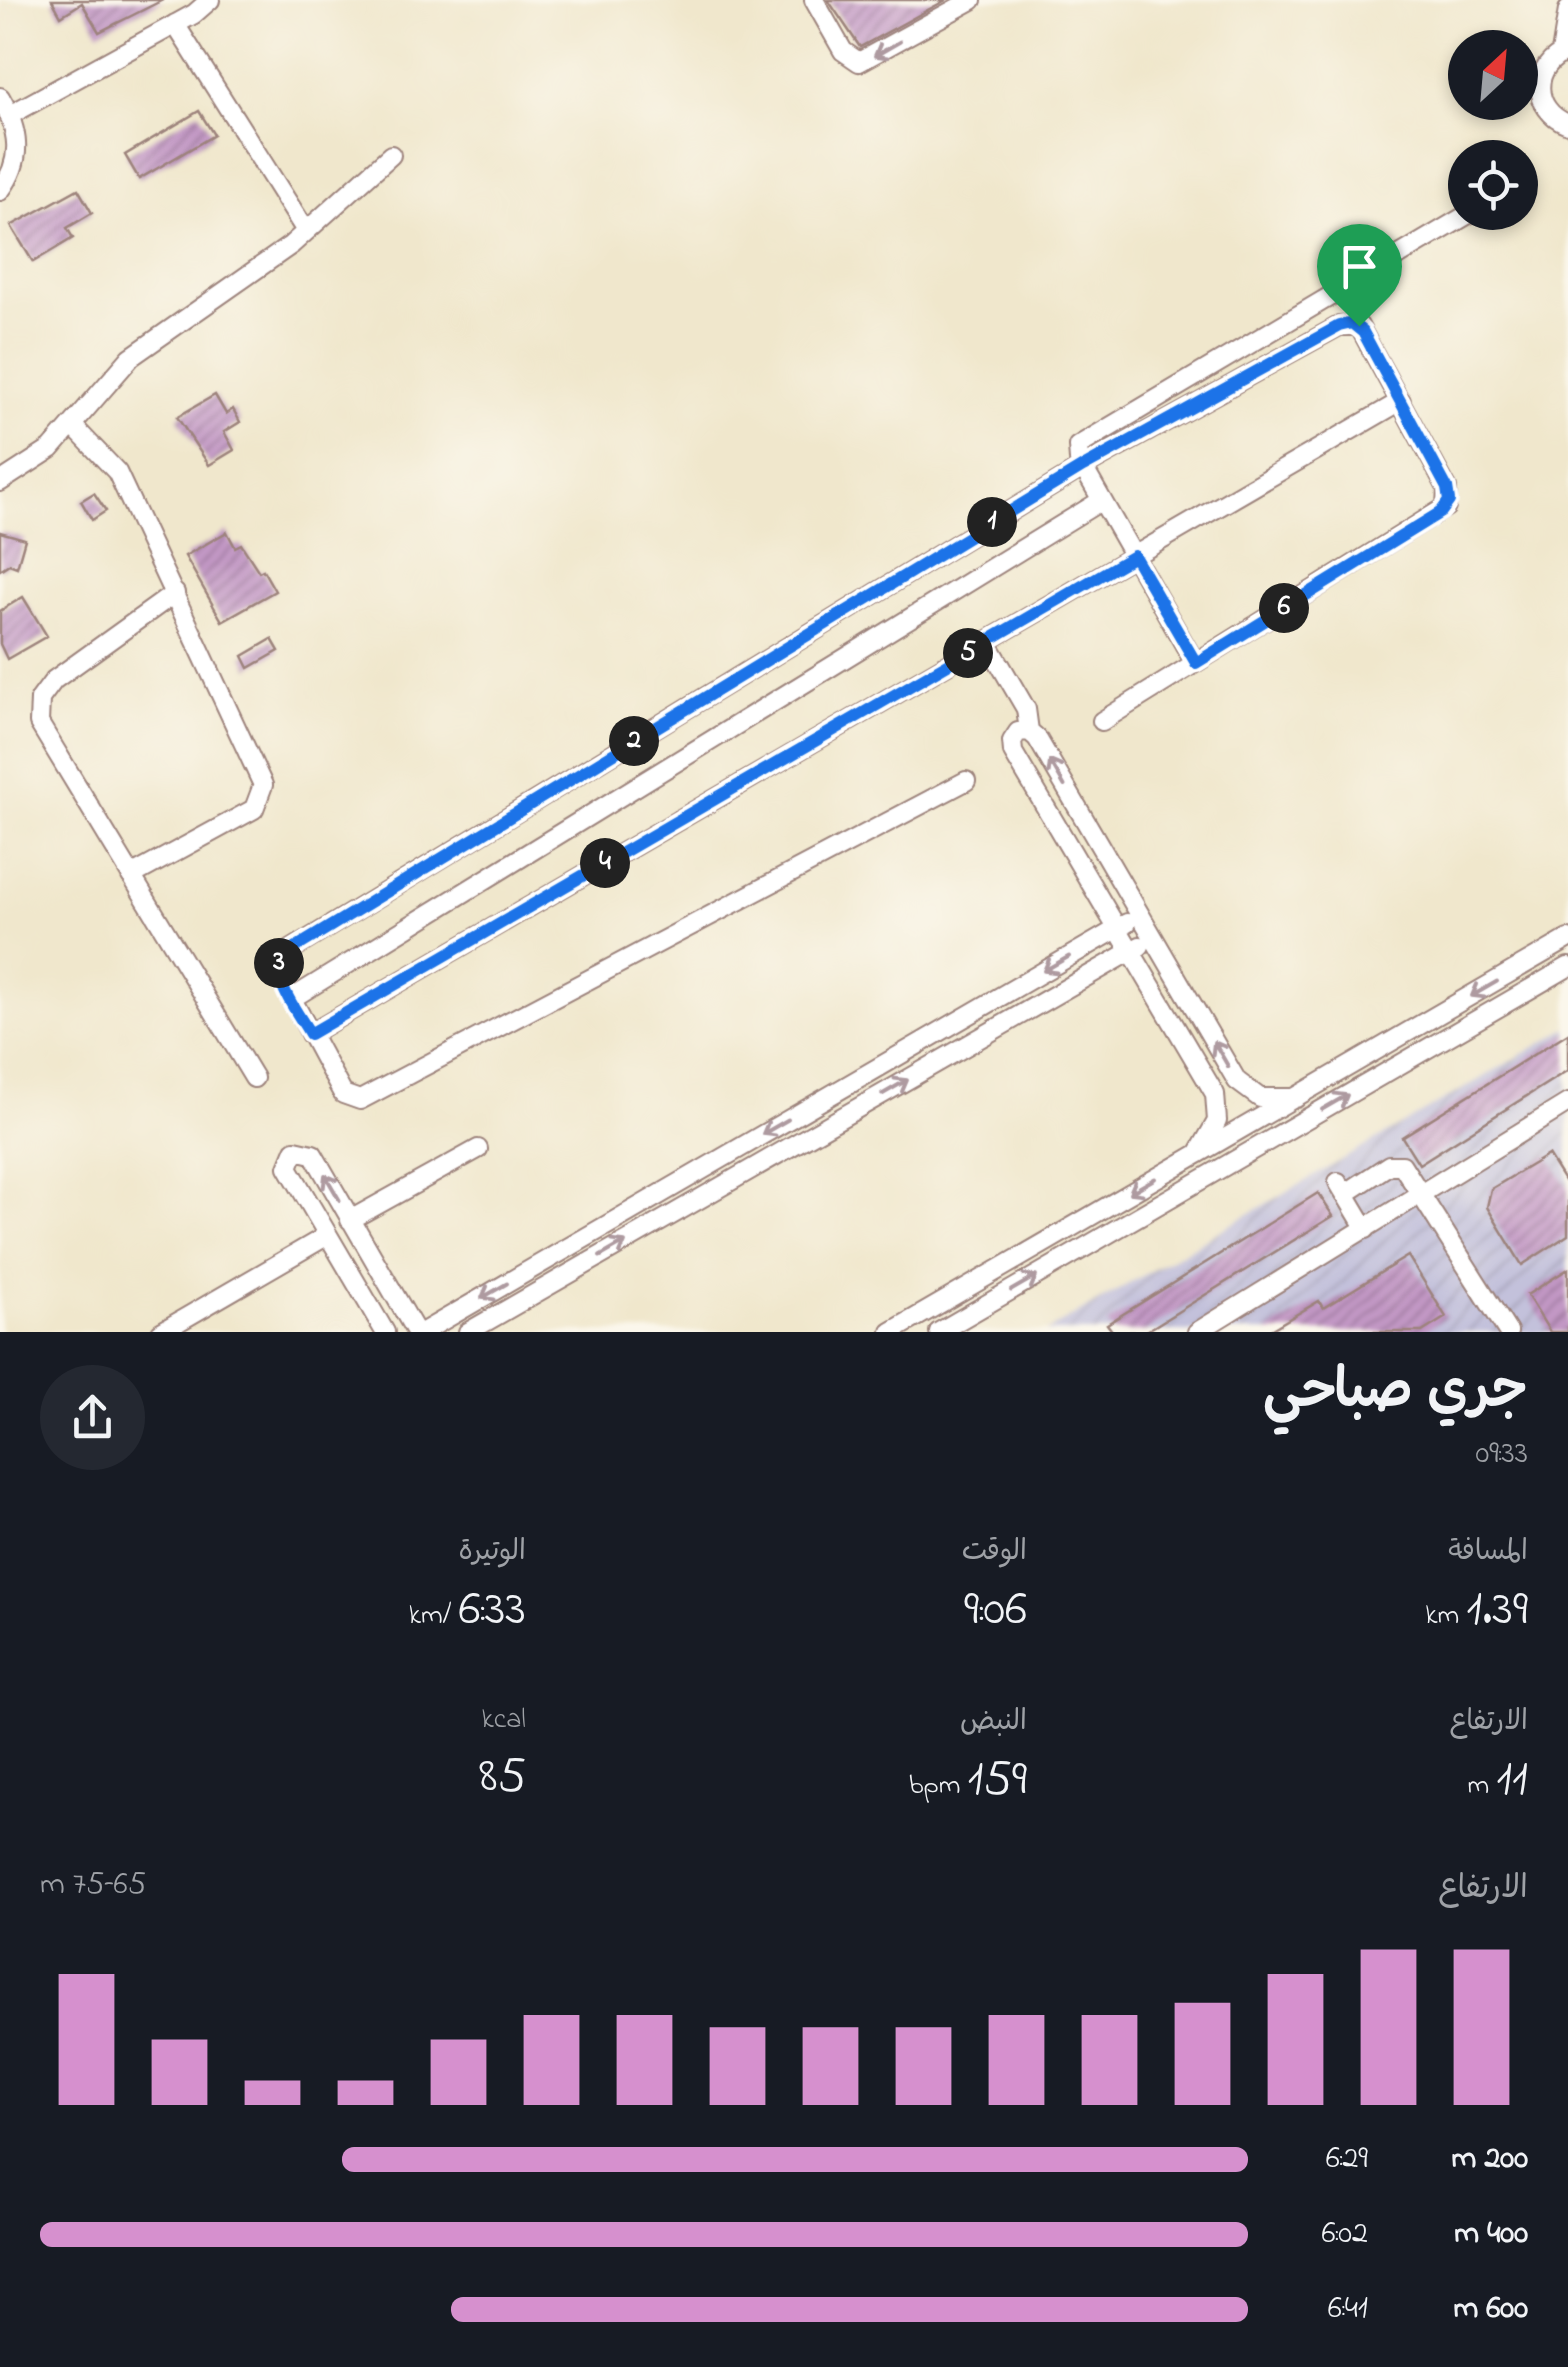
<!DOCTYPE html>
<html lang="ar">
<meta charset="utf-8">
<style>
body{margin:0;font-family:"Indie Flower","Playpen Sans Arabic",sans-serif;background:#242831;color:#f1f3f6;direction:rtl;height:100vh;display:flex;flex-direction:column;font-size:38px;white-space:nowrap}
*{box-sizing:border-box;margin:0}
p{font-size:32px;color:#9ea1a6}
.icon{flex:none;width:55px;height:55px;fill:none;stroke:currentColor;stroke-width:2;stroke-linecap:round;stroke-linejoin:round}
.map{position:relative;height:1332px;overflow:hidden;direction:ltr}
.details{display:flex;flex-direction:column;background:#171b24;flex:1}
.details>*{flex:none}
.needle{width:65px;rotate:26deg}
.fabs{position:absolute;left:1448px;top:30px;display:grid;gap:20px}
.fabs a{display:grid;place-items:center;width:90px;height:90px;border-radius:50%;background:#171b24;box-shadow:0 5px 15px #0003;font-size:50px}
.pin{position:absolute;display:grid;place-items:center;width:85px;height:85px;color:#fff;margin:-102px -42px;border-radius:50% 50% 50% 0;rotate:-45deg;box-shadow:0 0 10px #0007}
.pin .icon{rotate:45deg}
.km{position:absolute;width:50px;height:50px;margin:-25px;border-radius:50%;background:#222;color:#fff;font-size:28px;line-height:50px;text-align:center}
.round{display:grid;place-items:center;flex:none;width:105px;height:105px;border-radius:52px;background:#242831}
.headline{display:flex;align-items:center;justify-content:space-between;height:170px;padding:0 40px}
h1{font-size:55px;font-weight:600;line-height:75px}
.stats{display:grid;grid-template-columns:repeat(3,1fr);gap:15px;height:170px;padding:10px 40px}
.stats div{display:grid;align-content:center}
.stats b{font-size:50px;font-weight:600}
.stats small{font-size:28px;font-weight:400}
.stats p{font-size:28px}
.chart{height:280px;padding:20px 40px}
.chart p{display:flex;justify-content:space-between}
.chart svg{width:100%;height:180px;margin-top:10px;stroke:#d690ce;stroke-width:6}
ul{padding:0 40px;list-style:none;font-size:32px}
li{display:grid;grid-template-columns:160px 120px 1fr;align-items:center;height:75px}
li i{height:25px;border-radius:12px;background:#d690ce}
.map>svg:first-child{display:block}
</style>
<div class="map">
<svg width="1568" height="1332" viewBox="0 0 1568 1332">
<defs>
<pattern id="industrial-furrows" width="10" height="10" patternUnits="userSpaceOnUse" patternTransform="scale(2.5)"><rect width="10" height="10" fill="#c3c1db"/><path d="M-1 1l2-2M0 10L10 0M9 11l2-2" fill="none" stroke="#a9a5bc"/></pattern>
<pattern id="building-hatch" width="6" height="6" patternUnits="userSpaceOnUse" patternTransform="scale(2.5)"><rect width="6" height="6" fill="#c298c5"/><path d="M-1 1l2-2M0 6l6-6M5 7l2-2" fill="none" stroke="#a07ba0"/></pattern>
</defs>
<rect width="100%" height="100%" fill="#fbf7ec"/>
<filter id="ink" filterUnits="userSpaceOnUse"><feTurbulence type="fractalNoise" baseFrequency=".01" numOctaves="2"/><feDisplacementMap in="SourceGraphic" scale="20" xChannelSelector="R" yChannelSelector="G"/><feConvolveMatrix kernelMatrix="1 2 1 2 8 2 1 2 1" color-interpolation-filters="sRGB"/></filter>
<filter id="wash" filterUnits="userSpaceOnUse"><feTurbulence type="fractalNoise" baseFrequency=".0048" numOctaves="4" result="noise"/><feDisplacementMap in="SourceGraphic" scale="40" xChannelSelector="R" yChannelSelector="G"/><feGaussianBlur stdDeviation="2.25" result="paint"/><feColorMatrix in="noise" values="0 0 0 0 0 0 0 0 0 0 0 0 0 0 0 0 0 1.4 0 .05"/><feComposite in="paint" operator="in"/></filter>
<g filter="url(#wash)">
<rect width="100%" height="100%" fill="#f0e7cc"/>
<path fill="url(#industrial-furrows)" d="M1568,1028V1332H1046Z"/>
<g id="blocks">
<path fill="url(#building-hatch)" d="M52,0H163L99,32L82,3L61,16Z
M828,0H946L860,47Z
M199,111L214,135L139,179L125,155Z
M78,189L92,213L67,228L73,238L33,262L11,226Z
M215,395L226,414L233,409L240,422L224,432L234,450L209,465L177,417Z
M94,493L106,511L92,520L81,501Z
M0,532L25,539L17,567L9,564L0,570Z
M227,532L235,547L241,544L259,572L263,570L275,591L222,621L185,556Z
M23,597L47,636L7,659L0,644V611Z
M272,639L279,651L249,668L243,656Z
M1568,1033V1070L1419,1164L1402,1137Z
M1548,1155L1568,1187V1235L1522,1265L1487,1207L1491,1189Z
M1318,1193L1333,1216L1145,1332H1113L1107,1324Z
M1408,1256L1446,1317L1422,1332H1267L1319,1301L1323,1308Z
M1568,1269V1332H1550L1527,1295Z"/>
</g>
</g>
<g filter="url(#ink)">
<use href="#blocks" fill-opacity="0" stroke="#9d837c" stroke-width="2.5"/>
<g fill="none" stroke-linecap="round" stroke-linejoin="round">
<g stroke="#9d837c" stroke-width="22">
<path id="minor" d="M814,0L843,51L859,62L972,0
M175,24L306,231
M1568,51C1531,64 1531,110 1568,124
M1561,53L1568,10
M0,97C19,130 24,159 0,191
M10,115L194,14L210,0
M73,426L117,472L263,785L254,809L131,876
M0,482L51,449L131,357L291,245L391,155
M175,593L54,680L40,699L39,723L254,1078
M987,642L1026,709L1029,731
M1195,663L1079,460L1078,446L1472,212
M966,781L360,1100L343,1094L278,973L280,960L289,951L1083,467L1339,326H1359L1447,488L1446,507L1102,721
M291,999L1102,500
M310,1034L1401,401
M1198,1154L1217,1121L1215,1094L1013,752L1012,741L1018,732L1029,731L1037,738L1237,1081L1260,1098H1296
M1338,1182L1366,1229
M1345,1194L1389,1165H1402L1508,1332
M350,1220L478,1149
M161,1332L328,1235
M385,1332L288,1167L295,1150L313,1154L416,1332
M423,1332L1127,923
M468,1332L1140,946
M891,1332L1568,939
M939,1332L1568,967
M1197,1332L1568,1103"/>
</g>
<use href="#minor" stroke="#fff" stroke-width="18"/>
</g>
<defs><path id="oneway-shaft" d="M-6 0H5M1.5-3L5.5 0L1.5 3" fill="none" stroke-width="1.6" stroke-linecap="round" stroke-linejoin="round" transform="scale(2.5)"/></defs>
<g stroke="#ae9aa0">
<use href="#oneway-shaft" transform="translate(887 49) rotate(150)"/>
<use href="#oneway-shaft" transform="translate(1057 773) rotate(-120)"/>
<use href="#oneway-shaft" transform="translate(1056 964) rotate(150)"/>
<use href="#oneway-shaft" transform="translate(1484 989) rotate(150)"/>
<use href="#oneway-shaft" transform="translate(1221 1054) rotate(-120)"/>
<use href="#oneway-shaft" transform="translate(895 1087) rotate(-30)"/>
<use href="#oneway-shaft" transform="translate(1335 1102) rotate(-30)"/>
<use href="#oneway-shaft" transform="translate(775 1127) rotate(150)"/>
<use href="#oneway-shaft" transform="translate(1142 1186) rotate(150)"/>
<use href="#oneway-shaft" transform="translate(332 1187) rotate(-120)"/>
<use href="#oneway-shaft" transform="translate(613 1249) rotate(-30)"/>
<use href="#oneway-shaft" transform="translate(1024 1283) rotate(-30)"/>
<use href="#oneway-shaft" transform="translate(494 1291) rotate(150)"/>
</g>
</g>
<g fill="none" stroke-linecap="round" stroke-linejoin="round" filter="url(#ink)">
<g stroke="#fff" stroke-width="20">
<path id="route" d="M1352,323L1363,332L1447,488L1449,501L1441,512L1196,663L1134,556L310,1034C298,1012 263,972 290,951L1083,467L1339,326Z"/>
</g>
<use href="#route" stroke="#1a73e8" stroke-width="12"/>
</g>
</svg>
<div class="fabs">
<a><svg class="needle" viewBox="-14 -14 28 28"><path d="M0-13l5 13h-10z" fill="#e53935"/><path d="M0 13l5-13h-10z" fill="#9ea1a6"/></svg></a>
<a><svg class="icon" aria-label="locate" viewBox="0 0 24 24"><circle cx="12" cy="12" r="6"/><path d="M12 2v4M12 18v4M2 12h4M18 12h4"/></svg></a>
</div>
<div class="pin" style="left:1359px;top:326px;background:#1e9e55"><svg class="icon" aria-label="arrive" viewBox="0 0 24 24"><path d="M6 21V4h12l-3 4 3 4H6"/></svg></div>
<b class="km" style="left:992px;top:522px">1</b>
<b class="km" style="left:634px;top:741px">2</b>
<b class="km" style="left:279px;top:963px">3</b>
<b class="km" style="left:605px;top:863px">4</b>
<b class="km" style="left:968px;top:653px">5</b>
<b class="km" style="left:1284px;top:608px">6</b>
</div>
<section class="details">
<div class="headline"><div><h1>جري صباحي</h1><p>09:33</p></div><a class="round"><svg class="icon" aria-label="share" viewBox="0 0 24 24"><path d="M12 15V3M7 8l5-5 5 5M5 13v7h14v-7"/></svg></a></div>
<div class="stats">
<div><p>المسافة</p><b>1.39<small> km</small></b></div>
<div><p>الوقت</p><b>9:06</b></div>
<div><p>الوتيرة</p><b>6:33<small> /km</small></b></div>
</div>
<div class="stats">
<div><p>الارتفاع</p><b>11<small> m</small></b></div>
<div><p>النبض</p><b>159<small> bpm</small></b></div>
<div><p>kcal</p><b>85</b></div>
</div>
<div class="chart"><p><span>الارتفاع</span>65–75 m</p>
<svg viewBox="0 0 160 44" preserveAspectRatio="none"><path d="M5 44V12M15 44V28M25 44V38M35 44V38M45 44V28M55 44V22M65 44V22M75 44V25M85 44V25M95 44V25M105 44V22M115 44V22M125 44V19M135 44V12M145 44V6M155 44V6"/></svg>
</div>
<ul>
<li><b>200 m</b>6:29<i style="width:75%"></i></li>
<li><b>400 m</b>6:02<i style="width:100%"></i></li>
<li><b>600 m</b>6:41<i style="width:66%"></i></li>
</ul>
</section>
